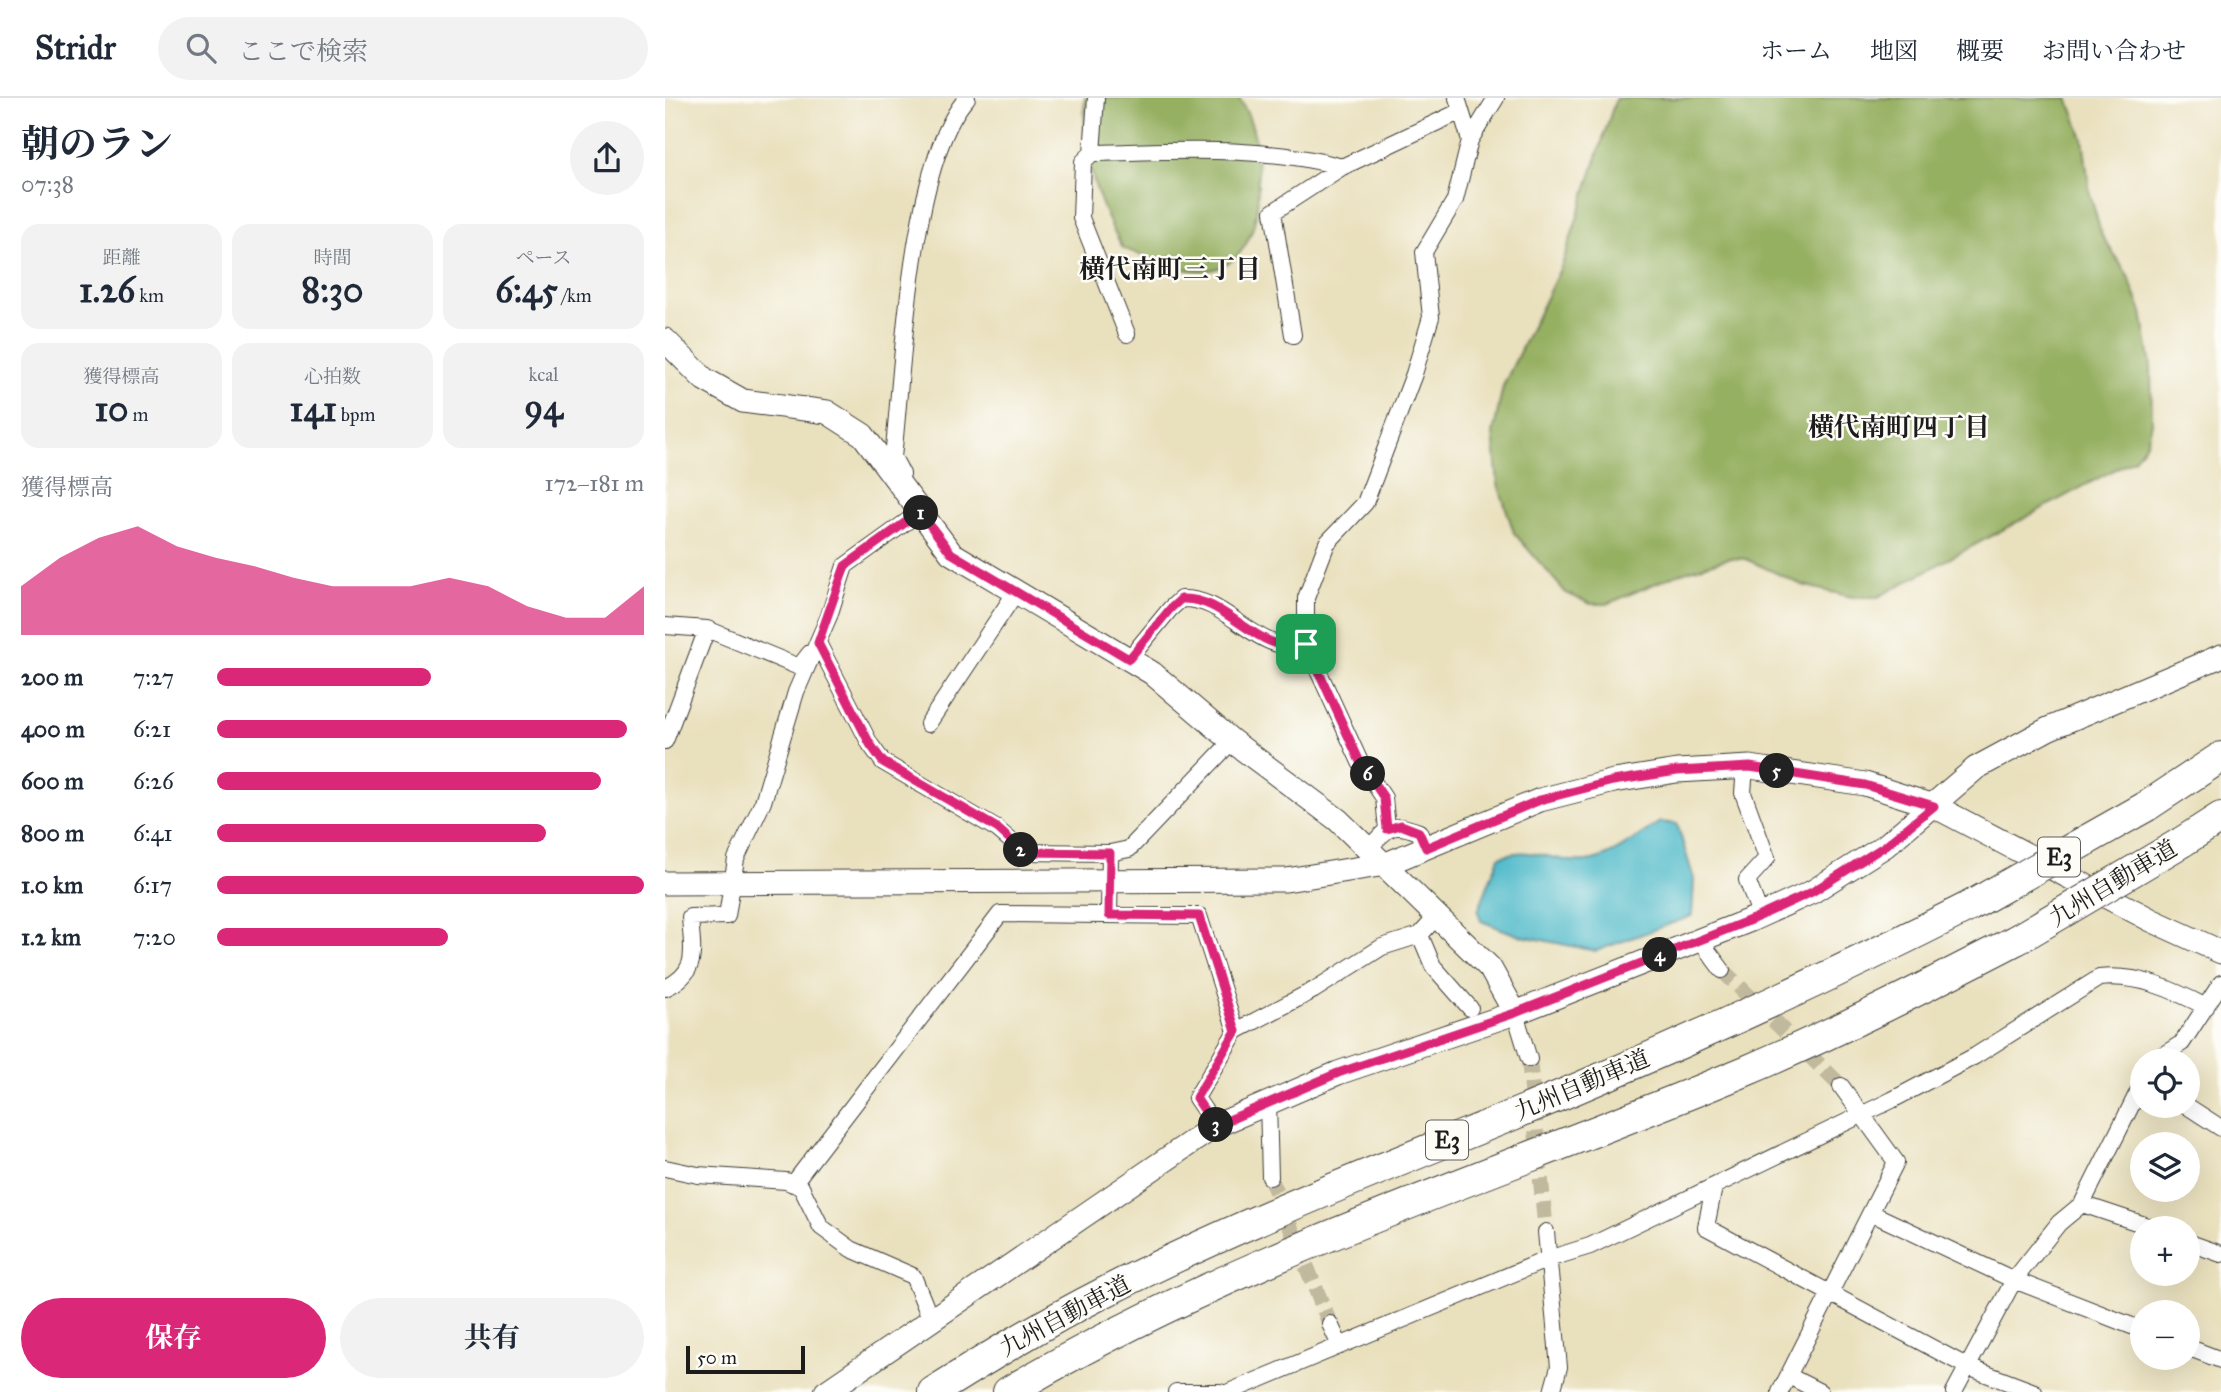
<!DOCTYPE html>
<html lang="ja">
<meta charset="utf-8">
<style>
body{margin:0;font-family:"IM FELL Great Primer","Noto Serif JP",serif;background:#f2f2f3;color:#1f2937;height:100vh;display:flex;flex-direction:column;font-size:26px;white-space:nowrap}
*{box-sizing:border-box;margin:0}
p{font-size:23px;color:#747a83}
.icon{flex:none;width:38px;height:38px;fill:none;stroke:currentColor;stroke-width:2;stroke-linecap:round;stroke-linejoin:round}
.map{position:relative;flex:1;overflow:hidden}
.sheet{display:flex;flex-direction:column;background:#fff;width:665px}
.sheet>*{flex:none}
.buttons{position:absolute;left:1465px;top:950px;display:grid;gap:14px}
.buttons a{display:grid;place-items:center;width:70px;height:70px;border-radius:50%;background:#fff;box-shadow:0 7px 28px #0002;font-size:35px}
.scale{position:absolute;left:21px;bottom:18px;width:119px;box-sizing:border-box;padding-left:7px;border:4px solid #1c1c1c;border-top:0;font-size:19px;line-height:24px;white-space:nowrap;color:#1c1c1c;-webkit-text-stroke:5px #fdfcf7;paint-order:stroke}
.pin{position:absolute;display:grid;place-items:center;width:60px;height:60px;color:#fff;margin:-30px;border-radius:14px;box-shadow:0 4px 10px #0006}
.km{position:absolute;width:35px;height:35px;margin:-18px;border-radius:50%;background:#222;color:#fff;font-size:19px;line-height:35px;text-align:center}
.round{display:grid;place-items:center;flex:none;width:74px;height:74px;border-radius:37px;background:#f2f2f3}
.summary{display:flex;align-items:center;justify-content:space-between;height:119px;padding:0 21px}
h1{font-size:38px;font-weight:700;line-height:52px}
.stats{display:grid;grid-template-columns:repeat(3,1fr);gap:10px;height:119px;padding:7px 21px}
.stats div{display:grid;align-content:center;border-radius:18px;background:#f2f2f3;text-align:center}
.stats b{font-size:35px;font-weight:700}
.stats small{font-size:19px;font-weight:400}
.stats p{font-size:19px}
.chart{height:196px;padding:14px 21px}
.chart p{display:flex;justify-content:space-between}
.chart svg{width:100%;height:126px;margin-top:7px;fill:#db2777;opacity:.7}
.action{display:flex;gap:14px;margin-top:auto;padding:14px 21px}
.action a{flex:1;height:80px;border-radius:42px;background:#db2777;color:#fff;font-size:28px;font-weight:700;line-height:80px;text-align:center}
.action a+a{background:#f2f2f3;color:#1f2937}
ul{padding:0 21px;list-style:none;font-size:23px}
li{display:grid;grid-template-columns:112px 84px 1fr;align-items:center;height:52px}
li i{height:18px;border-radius:9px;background:#db2777}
header{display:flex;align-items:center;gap:42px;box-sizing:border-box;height:98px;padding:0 35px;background:#fff;border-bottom:2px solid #e0e1e3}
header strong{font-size:33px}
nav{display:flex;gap:38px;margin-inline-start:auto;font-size:24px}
.search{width:490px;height:63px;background:#f2f2f3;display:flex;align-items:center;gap:18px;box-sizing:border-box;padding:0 24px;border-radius:38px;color:#747a83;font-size:26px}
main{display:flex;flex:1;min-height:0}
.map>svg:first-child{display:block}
</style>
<header>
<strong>Stridr</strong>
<div class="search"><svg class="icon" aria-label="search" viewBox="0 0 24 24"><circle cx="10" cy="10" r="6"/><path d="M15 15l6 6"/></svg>ここで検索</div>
<nav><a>ホーム</a><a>地図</a><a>概要</a><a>お問い合わせ</a></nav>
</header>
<main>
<section class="sheet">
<div class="summary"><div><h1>朝のラン</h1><p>07:38</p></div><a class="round"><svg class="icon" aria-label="share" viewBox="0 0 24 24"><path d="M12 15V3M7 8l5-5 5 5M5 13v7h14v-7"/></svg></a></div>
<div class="stats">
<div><p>距離</p><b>1.26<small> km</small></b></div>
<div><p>時間</p><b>8:30</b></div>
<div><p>ペース</p><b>6:45<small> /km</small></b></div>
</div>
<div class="stats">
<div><p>獲得標高</p><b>10<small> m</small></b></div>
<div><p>心拍数</p><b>141<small> bpm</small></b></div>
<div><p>kcal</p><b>94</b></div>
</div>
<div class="chart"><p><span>獲得標高</span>172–181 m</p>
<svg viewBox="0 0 160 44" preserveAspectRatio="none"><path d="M0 44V27L10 17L20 10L30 6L40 13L50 17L60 20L70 24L80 27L90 27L100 27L110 24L120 27L130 34L140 38L150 38L160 27V44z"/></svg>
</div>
<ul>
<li><b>200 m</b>7:27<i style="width:50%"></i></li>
<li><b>400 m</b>6:21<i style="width:96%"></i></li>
<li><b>600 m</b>6:26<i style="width:90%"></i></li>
<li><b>800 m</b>6:41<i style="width:77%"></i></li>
<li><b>1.0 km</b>6:17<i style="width:100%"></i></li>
<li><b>1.2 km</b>7:20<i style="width:54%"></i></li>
</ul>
<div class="action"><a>保存</a><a>共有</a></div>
</section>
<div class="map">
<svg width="1556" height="1294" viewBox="0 0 1556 1294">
<rect width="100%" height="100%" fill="#fdfcf7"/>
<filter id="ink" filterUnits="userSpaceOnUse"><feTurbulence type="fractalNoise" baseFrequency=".0143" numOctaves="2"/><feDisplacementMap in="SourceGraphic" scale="14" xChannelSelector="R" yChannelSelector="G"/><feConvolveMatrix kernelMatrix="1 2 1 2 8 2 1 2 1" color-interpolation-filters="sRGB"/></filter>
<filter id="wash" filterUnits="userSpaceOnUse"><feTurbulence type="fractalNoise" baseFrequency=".00686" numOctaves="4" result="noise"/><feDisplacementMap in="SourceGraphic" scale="28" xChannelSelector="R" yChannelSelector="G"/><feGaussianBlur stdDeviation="1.57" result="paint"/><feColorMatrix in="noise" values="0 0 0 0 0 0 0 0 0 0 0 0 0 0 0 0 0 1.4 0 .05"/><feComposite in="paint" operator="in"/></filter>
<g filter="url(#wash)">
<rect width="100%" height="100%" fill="#e9e0bd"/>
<path fill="#96b062" stroke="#59663f" stroke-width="2" d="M420,0H574C593,31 592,51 593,87C594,137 574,185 514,170C495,166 476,157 458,150C431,103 416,55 420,0Z
M951,0H1403L1418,41L1425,96L1437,138L1462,176L1477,214L1486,268L1487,325L1482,344L1469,361L1213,499H1187L1137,487L1081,461L1064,460L1010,477L942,506H926L901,495L849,435L833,386L828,336L838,288L897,167Z"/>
<path fill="#4db9c9" stroke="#346a72" stroke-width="2" d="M995,724L1012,726L1029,781L1027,818L931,853L852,837L816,823L813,813L834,759C870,746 888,766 921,763C946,761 974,737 995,724Z"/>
</g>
<g filter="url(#ink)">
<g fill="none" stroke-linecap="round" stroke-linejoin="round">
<path stroke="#c0b99d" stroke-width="16" stroke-dasharray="16 8" stroke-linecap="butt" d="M1057,872L1176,988
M864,961L881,1134
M605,1079L665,1226"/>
<g stroke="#3b3934" stroke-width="18">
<path id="street" d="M431,0L427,55L418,64L416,120L462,236
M792,0L805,42
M427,55C510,53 597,47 677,69L796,13
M628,237L608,114L677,69
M237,376L228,359C238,272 245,63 302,0
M0,528L42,531L134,569L145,555
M153,545L205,646L218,664L332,731L359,754L445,755L464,751L567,643
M464,561L505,511L516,501C563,498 593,560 641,546
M263,626L351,494
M0,643L42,531
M1080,669L1078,695L1102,760L1082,782L1096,818
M722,731L719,700L695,664L641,546V500L662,445L700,405L749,276L766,219L759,154L790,102L805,42L831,0
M703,751C723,730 726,723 754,734L761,750
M444,817L445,755
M755,837L768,868L805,910
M1034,841L1057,872
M0,890C35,874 27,852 25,819L62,818L71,761L98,704L131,594L164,518L180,468L255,414L251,406
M850,915L864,961
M571,933L649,892L717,849L755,837L773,817
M1490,962L1517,945L1556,885
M603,1004L605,1079
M1522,1008L1556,1030
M0,1070L33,1077L121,1083L136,1089L156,1129L186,1151L248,1178L266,1222
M128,1086L335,816L534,818L571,933L531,1000L550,1028
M1049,1089L1041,1129L1303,1269L1369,1294
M1417,1106L1489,1130
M1206,1115L1349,1182L1477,1232
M881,1134L894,1269L887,1294
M1522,1144L1556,1156
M665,1226L675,1248
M1522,1249L1556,1262
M1124,1278L1155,1294
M511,1294H555
M564,1294L883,1161L925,1148L1227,1002L1310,958L1434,880C1473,876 1507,891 1541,909
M1115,1294L1231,1064L1176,988
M1289,1294L1349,1182L1394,1125L1417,1106L1477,986"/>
</g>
<g stroke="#3b3934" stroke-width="25">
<path id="secondary" d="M0,242L39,281L78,303L162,314L198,337L286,455L487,575L567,643L673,722L825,870L850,915
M0,785L621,782L721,766L875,702L949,683L1012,673L1085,669L1200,686L1269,708L1486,822L1556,854
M161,1294L550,1028L673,975L850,915L1088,821L1147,794L1220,748L1311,670L1383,631L1556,558"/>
</g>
<g stroke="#3b3934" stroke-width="32">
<path id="highway" d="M1482,708L1556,659
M1517,744L1556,719
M268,1294C324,1259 379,1225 438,1195C590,1117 751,1058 908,992C1043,935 1175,874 1305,808
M343,1294C576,1156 835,1076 1083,972C1175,933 1264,887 1353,841"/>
</g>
<use href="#street" stroke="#fff" stroke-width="16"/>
<use href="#secondary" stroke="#fff" stroke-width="23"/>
<use href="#highway" stroke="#fff" stroke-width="30"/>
<g stroke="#3b3934" stroke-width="32" stroke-linecap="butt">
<path id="highway-bridge" d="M1305,808L1482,708
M1353,841L1517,744"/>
</g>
<use href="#highway-bridge" stroke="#fff" stroke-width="30"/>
</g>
</g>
<g fill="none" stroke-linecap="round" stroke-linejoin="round" filter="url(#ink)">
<g stroke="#fff" stroke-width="14">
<path id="route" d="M255,414L286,455L464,561L505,511L516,501C563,498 593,560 641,546L695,664L719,700L722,731L736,727L754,734L761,750L875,702L948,683L1012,673L1085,669L1200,687L1269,708L1220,748L1147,794L1088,821L850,915L673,975L550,1028L531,1000L571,933L534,818L444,817L445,755L359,754L332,730L218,664L205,646L153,545L180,468Z"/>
</g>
<use href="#route" stroke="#db2777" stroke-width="9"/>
</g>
<g text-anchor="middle" stroke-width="5" stroke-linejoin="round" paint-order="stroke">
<g fill="#fdfcf7" stroke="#605f5e" stroke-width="2">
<rect x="1373" y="739.5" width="42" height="39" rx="5"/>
<rect x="761" y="1022.5" width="42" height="39" rx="5"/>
</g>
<g font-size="23" font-weight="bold" fill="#1c1c1c">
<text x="1394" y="767">E3</text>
<text x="782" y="1050">E3</text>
</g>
<g font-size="24" fill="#1c1c1c" stroke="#fdfcf7">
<text transform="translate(1448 785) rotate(-31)" y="8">九州自動車道</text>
<text transform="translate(917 987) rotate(-23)" y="8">九州自動車道</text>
<text transform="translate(400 1218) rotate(-28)" y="8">九州自動車道</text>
</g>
<g font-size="26" font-weight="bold" fill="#1c1c1c" stroke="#fdfcf7">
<text x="505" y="180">横代南町三丁目</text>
<text x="1234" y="338">横代南町四丁目</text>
</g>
</g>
</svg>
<div class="buttons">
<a><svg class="icon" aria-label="locate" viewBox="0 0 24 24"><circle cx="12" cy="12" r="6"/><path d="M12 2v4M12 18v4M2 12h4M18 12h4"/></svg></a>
<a><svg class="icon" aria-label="layers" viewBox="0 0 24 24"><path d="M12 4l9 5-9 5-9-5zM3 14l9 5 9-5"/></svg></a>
<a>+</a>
<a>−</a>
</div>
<div class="scale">50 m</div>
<div class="pin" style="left:641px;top:546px;background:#1e9e55"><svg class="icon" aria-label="arrive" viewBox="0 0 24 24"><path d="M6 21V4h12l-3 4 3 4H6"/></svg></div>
<b class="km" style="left:256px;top:415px">1</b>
<b class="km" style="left:356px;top:752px">2</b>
<b class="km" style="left:551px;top:1027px">3</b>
<b class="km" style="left:995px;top:857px">4</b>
<b class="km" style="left:1112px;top:673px">5</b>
<b class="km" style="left:703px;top:676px">6</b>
</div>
</main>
